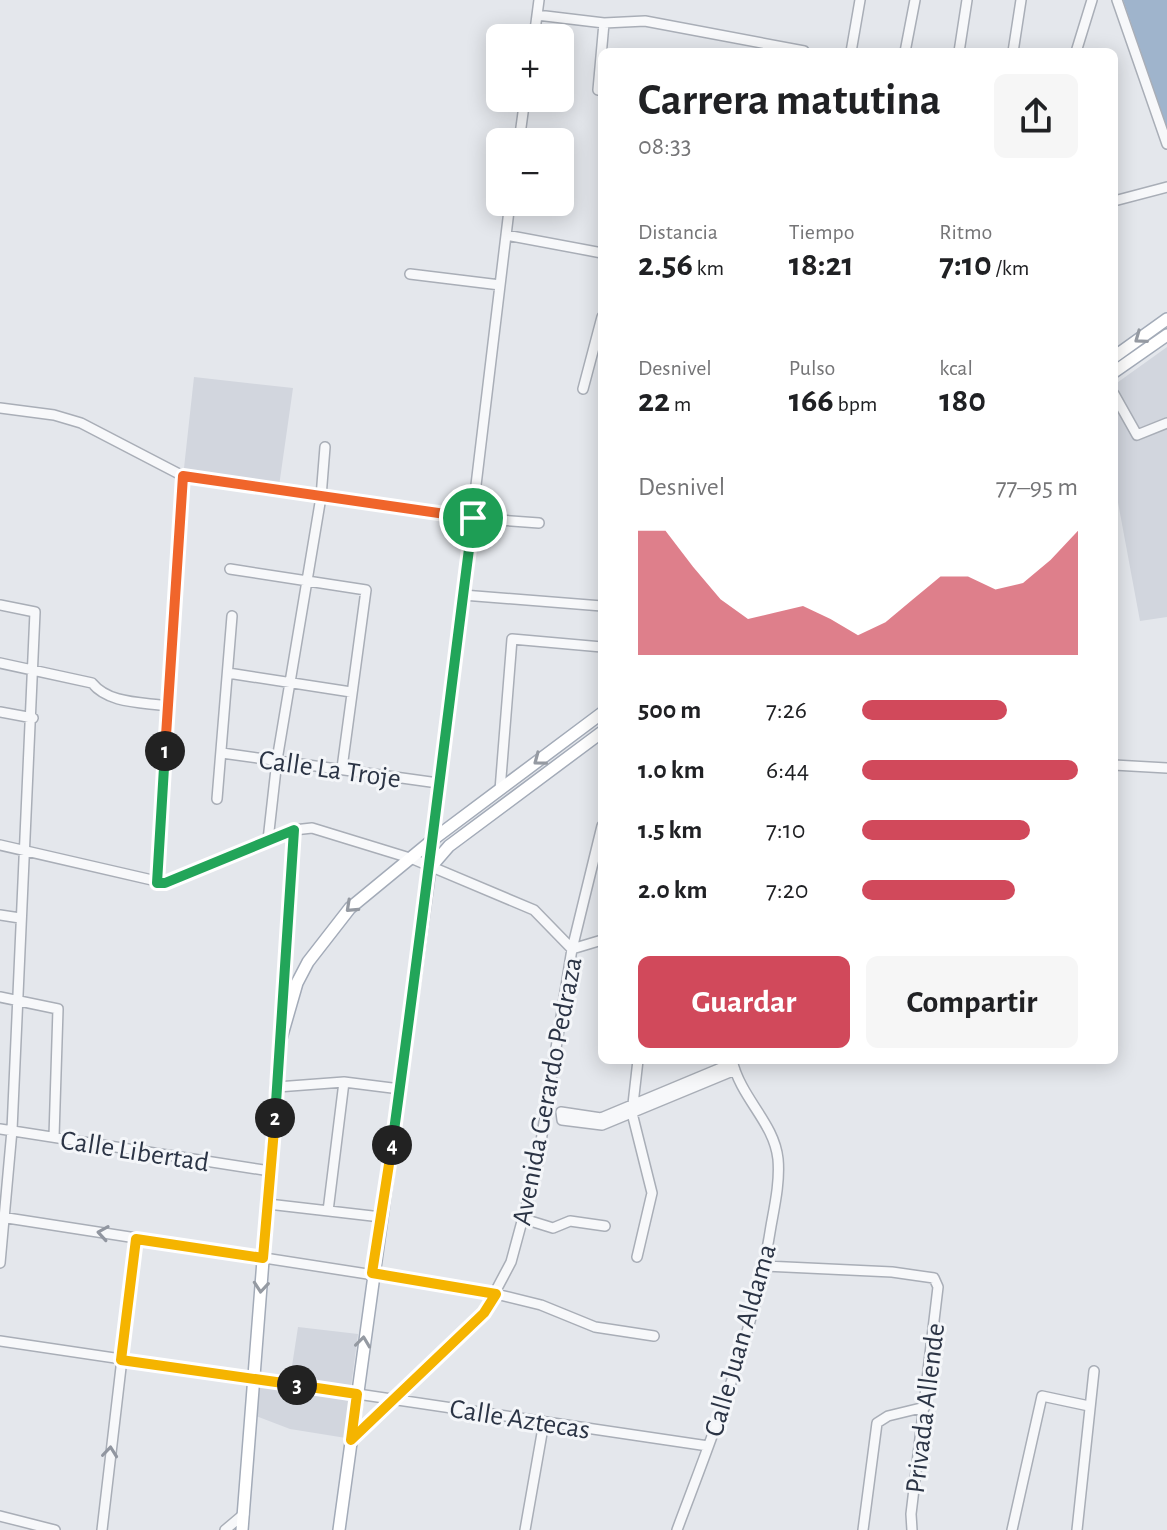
<!DOCTYPE html>
<html lang="es">
<meta charset="utf-8">
<style>
body{margin:0;font-family:"Alegreya Sans",sans-serif;background:#f6f6f6;color:#202124;height:100vh;display:flex;flex-direction:column;font-size:30px;white-space:nowrap}
*{box-sizing:border-box;margin:0}
p{font-size:26px;color:#757577}
.icon{flex:none;width:44px;height:44px;fill:none;stroke:currentColor;stroke-width:2;stroke-linecap:round;stroke-linejoin:round}
.map{position:relative;flex:1;overflow:hidden}
.details{position:absolute;left:598px;top:48px;width:520px;height:1016px;display:flex;flex-direction:column;background:#fff;border-radius:12px;box-shadow:0 4px 20px #0003}
.details>*{flex:none}
.buttons{position:absolute;left:486px;top:24px;display:grid;gap:16px}
.buttons a{display:grid;place-items:center;width:88px;height:88px;border-radius:12px;background:#fff;box-shadow:0 4px 20px #0003;font-size:40px}
.pin{position:absolute;display:grid;place-items:center;width:68px;height:68px;color:#fff;margin:-34px;border:4px solid #fff;border-radius:50%;box-shadow:0 2px 8px #0007}
.km{position:absolute;width:40px;height:40px;margin:-20px;border-radius:50%;background:#222;color:#fff;font-size:22px;line-height:40px;text-align:center}
.round{display:grid;place-items:center;flex:none;width:84px;height:84px;border-radius:12px;background:#f6f6f6}
.headline{display:flex;align-items:center;justify-content:space-between;height:136px;padding:0 40px}
h1{font-size:44px;font-weight:700;line-height:60px}
.metrics{display:grid;grid-template-columns:repeat(3,1fr);gap:12px;height:136px;padding:8px 40px}
.metrics div{display:grid;align-content:center}
.metrics b{font-size:34px;font-weight:700}
.metrics small{font-size:22px;font-weight:400}
.metrics p{font-size:22px}
.chart{height:224px;padding:16px 40px}
.chart p{display:flex;justify-content:space-between}
.chart svg{width:100%;height:144px;margin-top:8px;fill:#d1495b;opacity:.7}
.button{display:flex;gap:16px;margin-top:auto;padding:16px 40px}
.button a{flex:1;height:92px;border-radius:12px;background:#d1495b;color:#fff;font-size:32px;font-weight:700;line-height:92px;text-align:center}
.button a+a{background:#f6f6f6;color:#202124}
ul{padding:0 40px;list-style:none;font-size:26px}
li{display:grid;grid-template-columns:128px 96px 1fr;align-items:center;height:60px}
li i{height:20px;border-radius:10px;background:#d1495b}
.map>svg:first-child{display:block}
</style>
<div class="map">
<svg width="1167" height="1530" viewBox="0 0 1167 1530">
<rect width="100%" height="100%" fill="#e4e7ec"/>
<path fill="#d2d6de" d="M1167,347V617L1140,621L1114,481V385Z
M194,377L293,388L278,493L183,477Z
M298,1327L358,1334L351,1387L290,1379Z
M258,1385L350,1398L346,1438L290,1429L256,1416Z"/>
<path fill="#9fb4cc" d="M1123,0H1167V129Z"/>
<g fill="none" stroke-linecap="round" stroke-linejoin="round">
<g stroke="#a9aeb7" stroke-width="12">
<path id="minor" d="M1117,0L1167,144
M537,15L604,23L645,21L804,51
M534,38L539,0
M851,52L860,0
M905,52L915,0
M959,52L967,0
M1013,52L1021,0
M1076,52L1092,0
M598,90L604,23
M519,142L525,98
M1114,201L1167,187
M506,235L602,253
M410,274L500,285
M583,389L602,317
M1114,394L1137,435L1167,423
M0,408L54,415L81,423L183,476L473,518L539,523
M230,569L366,590L342,768
M463,595L602,606
M0,605L35,612L12,1130L0,1263
M0,663L92,683C109,704 142,702 167,706
M228,673L351,692
M0,712L33,718
M222,753L438,783
M1114,765L1167,768
M500,790L512,639L602,647
M217,799L232,616
M268,840L277,760L321,497L325,447
M0,845L165,883L294,830L312,828L413,859L534,910L572,949
M430,868L510,202
M157,883L183,476
M0,915L20,918
M572,949L602,940
M0,997L58,1009L54,1137
M281,1026L294,830
M277,1087L344,1082L400,1089
M561,1112L562,1120L602,1125L735,1070
M561,1112L601,1118L733,1063
M0,1129L270,1171
M268,1204L381,1217
M328,1211L344,1082
M1,1217L496,1294L541,1305L595,1327L654,1336
M524,1219L553,1228L570,1221L605,1226
M637,1257L652,1193L632,1113L638,1060
M765,1266L892,1272L934,1278L938,1287L911,1514L912,1530
M0,1341L708,1446
M351,1440L484,1313L511,1262L537,1166L572,949L602,826
M0,1516L55,1530
M102,1530L136,1239
M225,1530L244,1514
M525,1530L544,1422
M677,1530C714,1431 755,1331 771,1226C775,1204 780,1181 778,1159C774,1122 741,1099 732,1060
M863,1530L877,1423L888,1416L925,1407
M1012,1530L1042,1396L1089,1406
M1077,1530L1094,1371"/>
</g>
<g stroke="#a3abb8" stroke-width="14">
<path id="major" d="M1114,357L1167,319
M1114,372L1167,335
M242,1530L280,1042L297,983L308,962L350,908L435,838L602,713
M339,1530L430,868L449,846L602,732"/>
</g>
<use href="#minor" stroke="#f7f8fa" stroke-width="9"/>
<use href="#major" stroke="#fff" stroke-width="11"/>
</g>
<defs><path id="oneway-chevron" d="M-2-3.5L2.5 0L-2 3.5" fill="none" stroke-width="1.6" stroke-linecap="round" stroke-linejoin="round" transform="scale(2)"/></defs>
<g stroke="#959aa2">
<use href="#oneway-chevron" transform="translate(1140 338) rotate(144)"/>
<use href="#oneway-chevron" transform="translate(539 760) rotate(143)"/>
<use href="#oneway-chevron" transform="translate(351 907) rotate(137)"/>
<use href="#oneway-chevron" transform="translate(261 1287) rotate(95)"/>
<use href="#oneway-chevron" transform="translate(363 1342) rotate(-83)"/>
</g>
<g stroke="#9196a0">
<use href="#oneway-chevron" transform="translate(103 1233) rotate(-171)"/>
<use href="#oneway-chevron" transform="translate(110 1452) rotate(-84)"/>
</g>
<g fill="none" stroke-linecap="round" stroke-linejoin="round">
<g stroke="#fff" stroke-width="16">
<path id="split-1" d="M165,751L183,476L473,518"/>
</g>
<g stroke="#fff" stroke-width="16">
<path id="split-2" d="M165,751L157,883H165L294,830L275,1118"/>
</g>
<g stroke="#fff" stroke-width="16">
<path id="split-3" d="M275,1118L263,1258L136,1239L121,1360L297,1385"/>
</g>
<g stroke="#fff" stroke-width="16">
<path id="split-4" d="M297,1385L357,1394L351,1440L484,1313L496,1294L372,1273L392,1145"/>
</g>
<g stroke="#fff" stroke-width="16">
<path id="split-5" d="M392,1145C421,936 446,727 473,518"/>
</g>
<use href="#split-1" stroke="#f0652b" stroke-width="10"/>
<use href="#split-2" stroke="#22a559" stroke-width="10"/>
<use href="#split-3" stroke="#f5b400" stroke-width="10"/>
<use href="#split-4" stroke="#f5b400" stroke-width="10"/>
<use href="#split-5" stroke="#22a559" stroke-width="10"/>
</g>
<g text-anchor="middle" stroke-width="6" stroke-linejoin="round" paint-order="stroke">
<g font-size="28" fill="#2b3445" stroke="#f4f6f9">
<text transform="translate(330 768) rotate(8)" y="10">Calle La Troje</text>
<text transform="translate(546 1091) rotate(-79)" y="10">Avenida Gerardo Pedraza</text>
<text transform="translate(135 1150) rotate(9)" y="10">Calle Libertad</text>
<text transform="translate(739 1340) rotate(-74)" y="10">Calle Juan Aldama</text>
<text transform="translate(924 1408) rotate(-83)" y="10">Privada Allende</text>
<text transform="translate(520 1418) rotate(9)" y="10">Calle Aztecas</text>
</g>
</g>
</svg>
<div class="buttons">
<a>+</a>
<a>−</a>
</div>
<div class="pin" style="left:473px;top:518px;background:#1e9e55"><svg class="icon" aria-label="arrive" viewBox="0 0 24 24"><path d="M6 21V4h12l-3 4 3 4H6"/></svg></div>
<b class="km" style="left:165px;top:751px">1</b>
<b class="km" style="left:275px;top:1118px">2</b>
<b class="km" style="left:297px;top:1385px">3</b>
<b class="km" style="left:392px;top:1145px">4</b>
<section class="details">
<div class="headline"><div><h1>Carrera matutina</h1><p>08:33</p></div><a class="round"><svg class="icon" aria-label="share" viewBox="0 0 24 24"><path d="M12 15V3M7 8l5-5 5 5M5 13v7h14v-7"/></svg></a></div>
<div class="metrics">
<div><p>Distancia</p><b>2.56<small> km</small></b></div>
<div><p>Tiempo</p><b>18:21</b></div>
<div><p>Ritmo</p><b>7:10<small> /km</small></b></div>
</div>
<div class="metrics">
<div><p>Desnivel</p><b>22<small> m</small></b></div>
<div><p>Pulso</p><b>166<small> bpm</small></b></div>
<div><p>kcal</p><b>180</b></div>
</div>
<div class="chart"><p><span>Desnivel</span>77–95 m</p>
<svg viewBox="0 0 160 44" preserveAspectRatio="none"><path d="M0 44V6L10 6L20 17L30 27L40 33L50 31L60 29L70 33L80 38L90 34L100 27L110 20L120 20L130 24L140 22L150 15L160 6V44z"/></svg>
</div>
<ul>
<li><b>500 m</b>7:26<i style="width:67%"></i></li>
<li><b>1.0 km</b>6:44<i style="width:100%"></i></li>
<li><b>1.5 km</b>7:10<i style="width:78%"></i></li>
<li><b>2.0 km</b>7:20<i style="width:71%"></i></li>
</ul>
<div class="button"><a>Guardar</a><a>Compartir</a></div>
</section>
</div>
